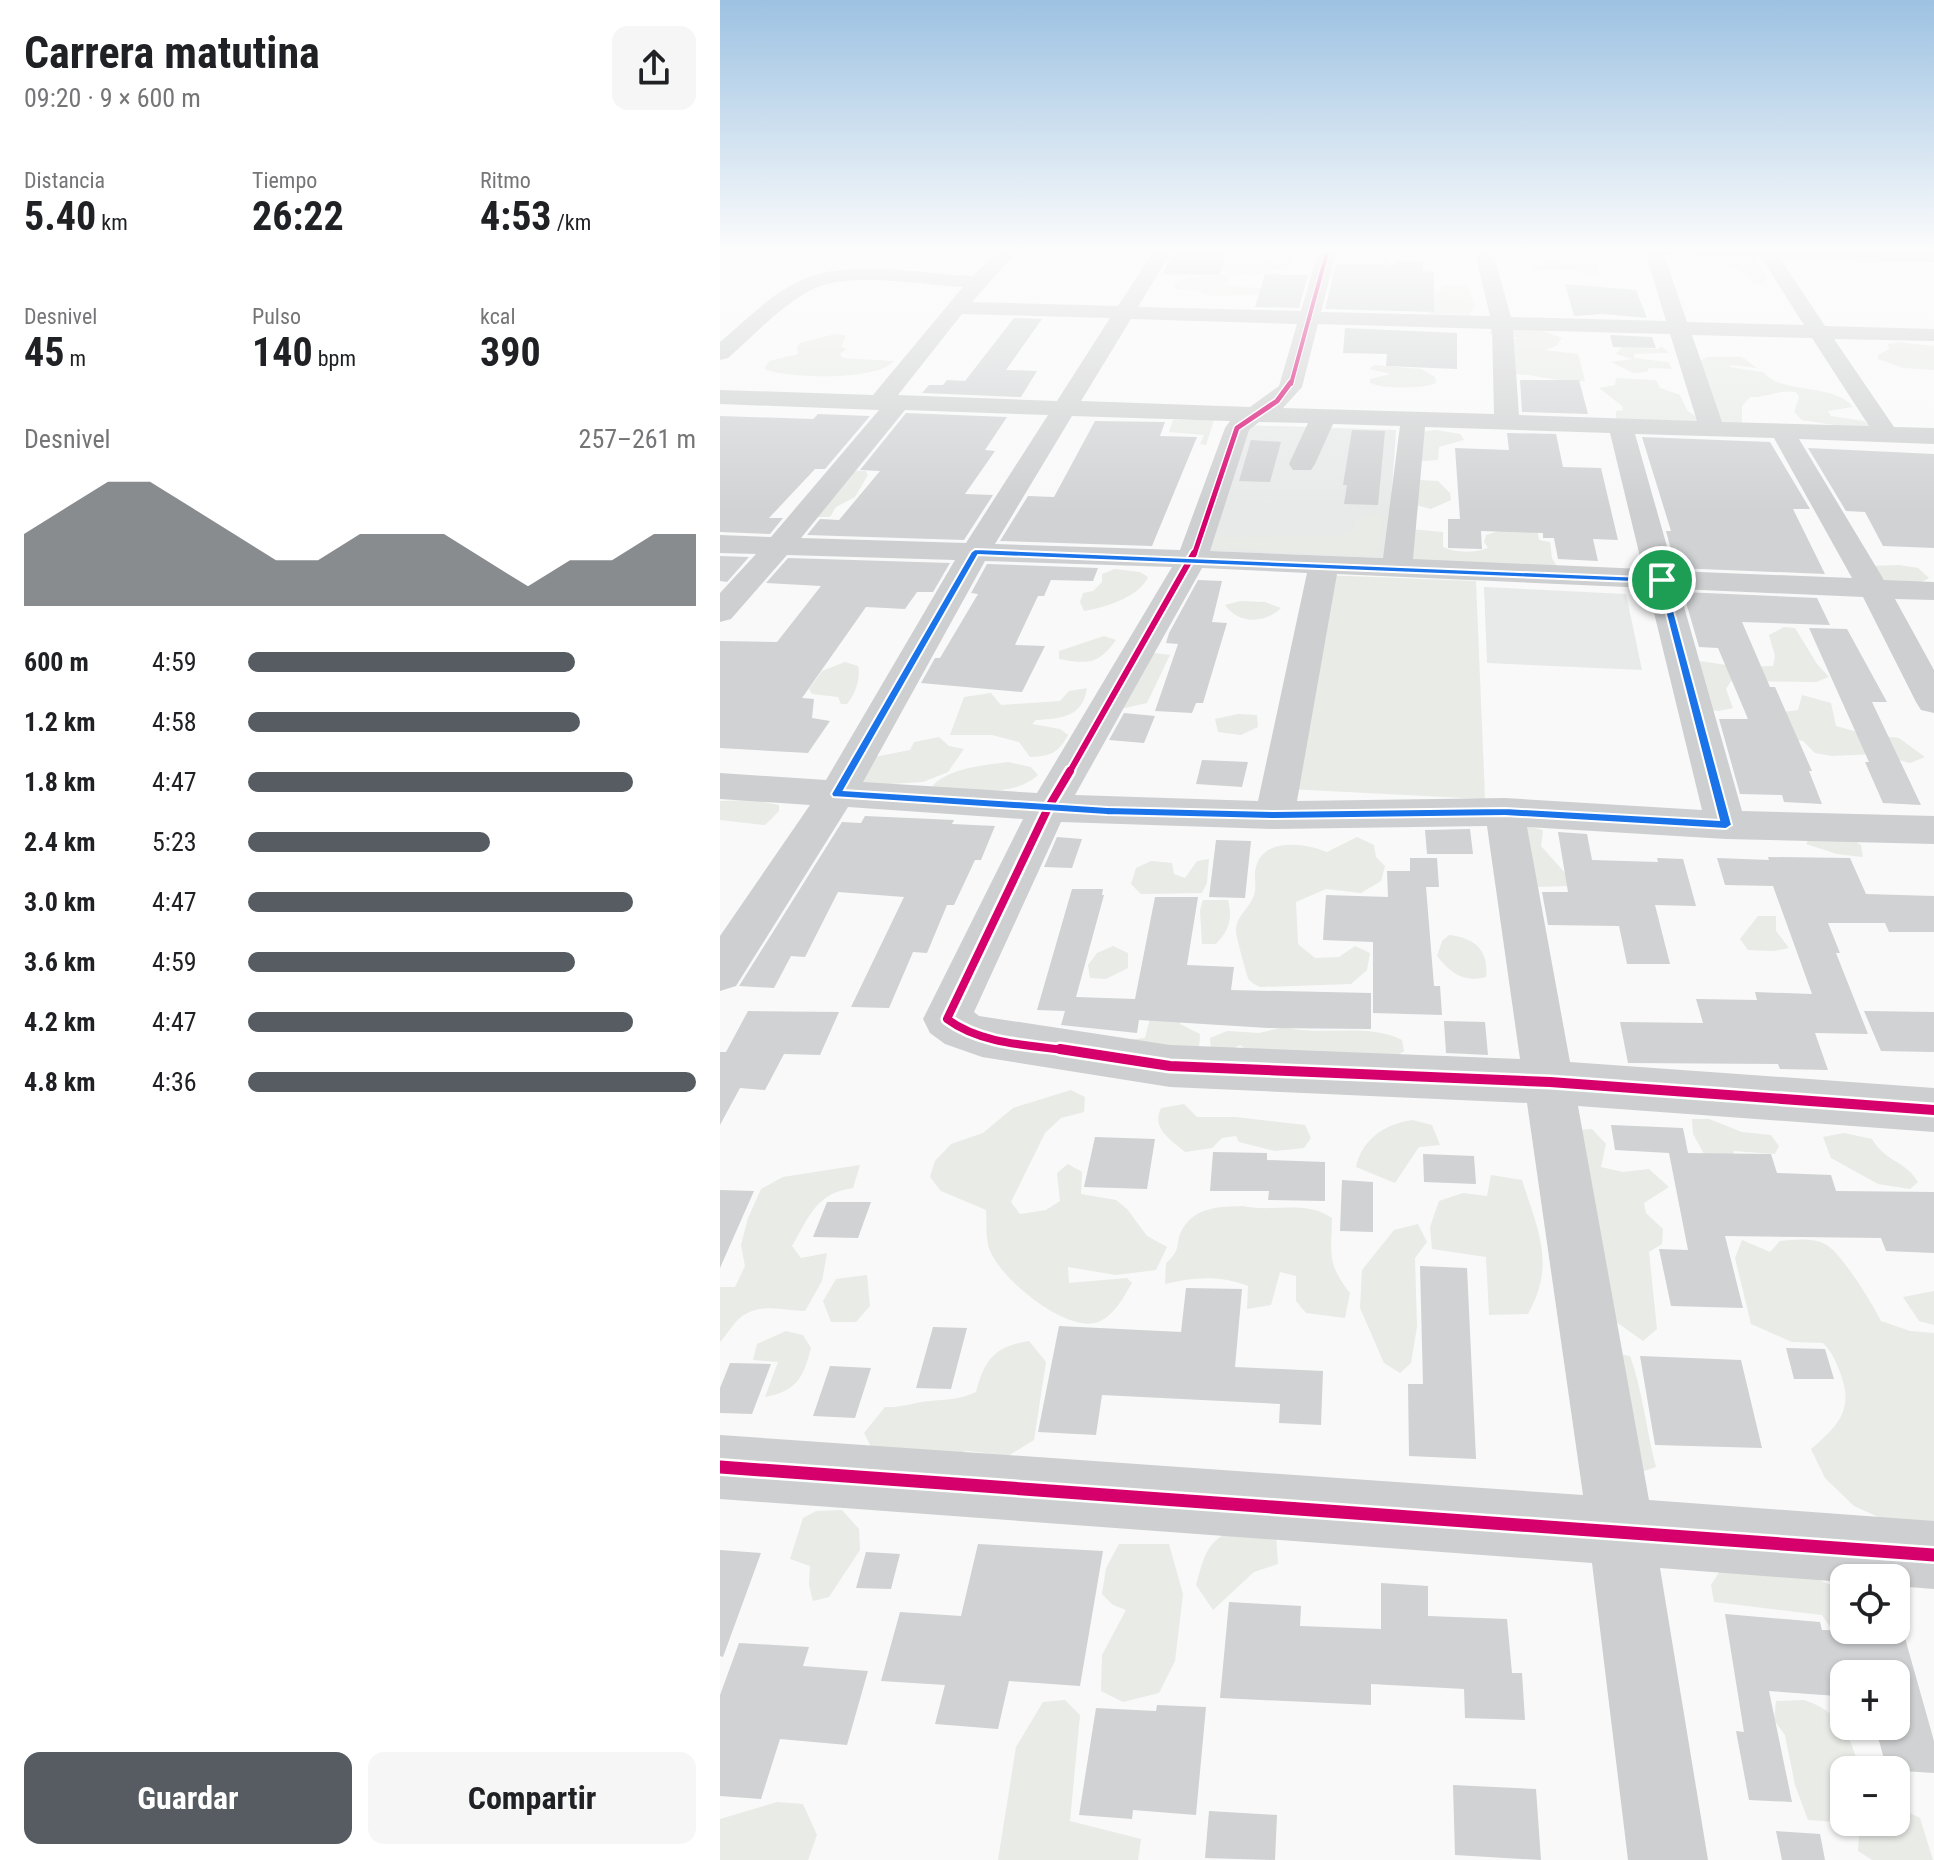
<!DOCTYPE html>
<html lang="es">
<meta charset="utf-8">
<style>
body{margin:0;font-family:"Roboto Condensed",sans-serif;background:#f6f6f6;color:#202124;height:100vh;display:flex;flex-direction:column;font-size:30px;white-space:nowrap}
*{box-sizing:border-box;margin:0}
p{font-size:26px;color:#757577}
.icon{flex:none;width:44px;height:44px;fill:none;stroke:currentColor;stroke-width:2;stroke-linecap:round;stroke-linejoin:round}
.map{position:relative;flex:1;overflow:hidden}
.side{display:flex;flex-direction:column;background:#fff;width:720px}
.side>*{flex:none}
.tools{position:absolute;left:1110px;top:1564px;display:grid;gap:16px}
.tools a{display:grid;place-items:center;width:80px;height:80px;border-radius:16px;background:#fff;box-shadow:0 2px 6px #0004;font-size:40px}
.pin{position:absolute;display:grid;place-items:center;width:68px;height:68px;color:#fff;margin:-34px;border:4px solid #fff;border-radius:50%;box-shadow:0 2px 8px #0007}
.round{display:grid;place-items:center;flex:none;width:84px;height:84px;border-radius:16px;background:#f6f6f6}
.summary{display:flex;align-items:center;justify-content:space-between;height:136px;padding:0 24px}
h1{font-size:44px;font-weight:700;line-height:60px}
.stats{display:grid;grid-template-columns:repeat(3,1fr);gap:12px;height:136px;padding:8px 24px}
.stats div{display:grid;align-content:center}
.stats b{font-size:40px;font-weight:700}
.stats small{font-size:22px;font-weight:400}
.stats p{font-size:22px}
.chart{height:224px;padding:16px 24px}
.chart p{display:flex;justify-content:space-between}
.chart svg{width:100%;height:144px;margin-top:8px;fill:#565c61;opacity:.7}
.action{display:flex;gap:16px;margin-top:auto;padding:16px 24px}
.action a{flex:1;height:92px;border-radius:16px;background:#565c61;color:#fff;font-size:32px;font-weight:700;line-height:92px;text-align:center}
.action a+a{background:#f6f6f6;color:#202124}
ul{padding:0 24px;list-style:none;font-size:26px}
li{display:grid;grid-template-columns:128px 96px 1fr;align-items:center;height:60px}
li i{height:20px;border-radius:10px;background:#565c61}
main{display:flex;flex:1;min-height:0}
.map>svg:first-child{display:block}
</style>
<main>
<section class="side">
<div class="summary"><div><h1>Carrera matutina</h1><p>09:20 · 9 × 600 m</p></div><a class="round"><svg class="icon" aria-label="share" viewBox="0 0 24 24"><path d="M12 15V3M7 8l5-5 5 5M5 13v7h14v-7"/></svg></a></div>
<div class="stats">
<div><p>Distancia</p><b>5.40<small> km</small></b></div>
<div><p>Tiempo</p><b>26:22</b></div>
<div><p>Ritmo</p><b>4:53<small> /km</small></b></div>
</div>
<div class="stats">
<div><p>Desnivel</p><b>45<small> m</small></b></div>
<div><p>Pulso</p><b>140<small> bpm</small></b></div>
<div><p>kcal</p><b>390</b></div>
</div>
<div class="chart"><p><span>Desnivel</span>257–261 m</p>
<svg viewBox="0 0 160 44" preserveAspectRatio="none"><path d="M0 44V22L10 14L20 6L30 6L40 14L50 22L60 30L70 30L80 22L90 22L100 22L110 30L120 38L130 30L140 30L150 22L160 22V44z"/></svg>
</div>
<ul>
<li><b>600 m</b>4:59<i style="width:73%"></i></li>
<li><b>1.2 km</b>4:58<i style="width:74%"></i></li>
<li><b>1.8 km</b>4:47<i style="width:86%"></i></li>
<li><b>2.4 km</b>5:23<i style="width:54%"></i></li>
<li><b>3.0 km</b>4:47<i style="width:86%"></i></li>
<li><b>3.6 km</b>4:59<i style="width:73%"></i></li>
<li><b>4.2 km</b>4:47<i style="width:86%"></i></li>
<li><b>4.8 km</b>4:36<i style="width:100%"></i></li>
</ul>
<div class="action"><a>Guardar</a><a>Compartir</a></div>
</section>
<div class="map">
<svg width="1214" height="1860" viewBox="0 0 1214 1860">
<rect width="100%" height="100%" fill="#f9f9f9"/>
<path fill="#e8e9e9" d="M525,425L676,430L667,558L488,551Z
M764,587L906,594L922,670L767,663Z"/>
<path fill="#e8ebe6" d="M517,249H577L578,250L566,269L532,275L498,271L505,264L499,256H509Z
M606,249H667L666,260L671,264V268L608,278V270H645V266L603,263Z
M856,252L881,254L877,271L880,274L871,276L855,270L813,271L811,267L825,265L819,261H842L831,255Z
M1006,255L1033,256L1047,278L1043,285L1032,282L1030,276L1003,261Z
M498,274L510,275L506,285L550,289L546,294L492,296L474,290L456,289L453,284L470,277Z
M723,285L747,286L755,307L749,315L709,314L700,304L696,292L719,291Z
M772,327L815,328L842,338L836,346L825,350L858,354L865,381C840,383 818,375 793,374L791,340L798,338L769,334Z
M115,334L126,335L121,347L127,349L120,354L123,358L174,361C158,381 67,379 44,369L49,361L78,354L77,347L80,343Z
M1178,342L1214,346V370L1183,368L1158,359V355L1169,349L1168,344Z
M941,346L950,353L914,354V358L948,362L952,369L929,368L927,372L913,373L891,362L912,359L896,354L902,347L939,349Z
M987,357H1022L1037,368L1012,365L1009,367L1043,372C1059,394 1115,383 1133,407L1108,411L1111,416L1144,421L1149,425L1146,430L1082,420L1074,412L1079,397L1076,392C1059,389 1046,398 1030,397L1022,406V424H1002L980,361Z
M654,365L701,369L715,377L716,383C703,389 663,389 650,383V379L671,374L649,369Z
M896,378L936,380L940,388L960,395L967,410L982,421L981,424L896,419V411L903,410L902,406L879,388L895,385Z
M453,420H494L486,445L480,444L484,435L449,432Z
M716,430L740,434L744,440L719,447L718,460L701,461L699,432Z
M116,470L146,471L148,475L135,497L116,507L110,517H93Z
M699,480L718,481L730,493L731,500L711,509L696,505Z
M654,514L663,515L660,547L654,556L478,548L487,532L506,537L618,536L633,532L634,520Z
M807,522L818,533L819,540L830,542L832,558L838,568L683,559L691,529L723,532V547C736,553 754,553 768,548L764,542L766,535Z
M1179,565L1198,568L1209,578C1180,594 1172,588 1149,566Z
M395,569L420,572L428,577C420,597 383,608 364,611L360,602L363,593L373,591L382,582V574Z
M601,575L756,581L765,799L568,789Z
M520,601L545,602L561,608C545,624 518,624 505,605Z
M1064,627L1075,628L1097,664L1109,677L1096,682L1011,681L1006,689L1013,708L999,711L975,708L973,660L1020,667L1053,666L1055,656L1049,635Z
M384,636L396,640C378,665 368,664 339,659V651Z
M428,652L450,655L427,703L405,708L391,704Z
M125,662L138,666C141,679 135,694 127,704H121L118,697L92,694L89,689L102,671Z
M367,688C362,718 342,718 316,720L312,724L340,729L348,735C338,754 330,756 310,757L299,742L272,735H230L244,697L271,693L281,705L340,701L349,691Z
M1082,695L1111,703L1116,726L1145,734L1179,738L1205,757L1190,763L1156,754L1112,756L1095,753L1083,741L1055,737L1049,714L1078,710Z
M518,714L537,715L538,727L521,735L498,732L495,719Z
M219,737L229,746L244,749L228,772L203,782L135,786L154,757L190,750L194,742Z
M288,762L311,767L318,775C292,799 245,789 212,787C226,768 266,765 288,762Z
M33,800L59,805V811L45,825L0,820V801Z
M793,823L823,830L821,846L846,874L850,886L813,887Z
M1091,836H1128L1141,845L1143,857L1117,854L1086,844Z
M637,837L654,845L656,857L665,866L661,881L641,893L606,889L576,902L578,944L595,958L619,957L635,946L650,953L647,970L631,984L540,987C536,985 532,983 529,980C527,977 516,936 516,931C515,918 528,909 533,898C538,888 533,877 536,867C543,837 586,843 607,852Z
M489,859L487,883L482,893L421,894L411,884L416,868L431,861L452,863L454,874L465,878L477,861Z
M483,900H508C513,919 509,930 496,944H482L480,910Z
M1038,916H1056V931L1069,948L1054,951L1028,950L1020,939Z
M729,935C755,938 769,950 766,977C743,983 731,973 717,956L722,941Z
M393,946L408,953V968L386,979L370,978L368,965L377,953Z
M459,1010L460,1024L480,1034L479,1049L406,1040L425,1038L431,1015Z
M564,1027C602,1037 646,1022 682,1040L684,1051L672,1059L539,1058L520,1045L502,1055L491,1048L490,1038L507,1031L539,1033Z
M351,1090L365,1097L364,1112L341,1118L325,1133L291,1202L300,1214L326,1210L340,1201L337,1173L348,1164L362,1172L361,1194L396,1200L407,1209L427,1236L447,1247L436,1270L396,1275L348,1267L349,1283L407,1278L412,1283C403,1298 393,1318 375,1323C343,1330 283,1280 271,1253C265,1241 267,1224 266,1210L221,1191L210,1177L215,1161L231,1144L263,1133L293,1108Z
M464,1104L477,1117H515L585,1125L591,1138L584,1148L555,1151L519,1142L516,1136L502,1138L492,1148L465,1152C451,1140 431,1129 441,1108Z
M972,1119H989L1022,1132L1051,1135L1059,1146L1055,1154L1014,1151L1012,1162L988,1161L973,1134Z
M692,1120L712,1125L720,1145L699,1147L675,1183L636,1167C642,1139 665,1124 692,1120Z
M872,1129L886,1144L881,1167L903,1172L929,1169L949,1187L924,1203L926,1213L943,1229L942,1244L929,1252L937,1329L923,1341L868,1302L841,1131Z
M1124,1133L1152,1139C1165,1162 1185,1160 1198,1182L1190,1189L1158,1184L1111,1158L1103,1137Z
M140,1165L133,1188C96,1193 89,1217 72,1246L81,1258L107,1253L102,1281L85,1311C63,1311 41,1302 21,1317C13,1323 7,1335 0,1342V1287H15L25,1266L21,1245L28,1218L41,1189L63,1177Z
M771,1175L802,1180C818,1231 836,1264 808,1314L769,1315L766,1257L712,1249L710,1227L719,1201L743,1193L767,1196Z
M523,1206C554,1213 584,1199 612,1218C611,1254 607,1264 630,1293L625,1318L586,1313L576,1301V1276L560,1272L551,1305L527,1309L528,1286C500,1275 474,1277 445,1284L446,1263C463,1249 454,1243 463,1228C477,1206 500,1207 523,1206Z
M698,1224L707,1242L695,1258L697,1327L691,1363L680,1373L664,1363L640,1308L642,1270L674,1230Z
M1022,1240L1050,1252L1060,1241C1074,1240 1091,1237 1105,1244C1121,1252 1152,1303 1161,1321L1190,1331L1214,1333V1531H1189L1134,1506L1105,1478L1091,1449C1117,1426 1134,1411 1121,1375C1116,1362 1113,1353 1103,1343L1072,1342L1031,1324L1015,1258Z
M147,1275L150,1306L136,1322H111L103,1301L116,1279Z
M1214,1291V1325L1199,1321L1183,1297Z
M66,1331L83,1335L91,1348C83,1378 77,1391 45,1397L58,1362L33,1360L37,1344Z
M309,1341L326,1362L314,1440L288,1456L248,1451L160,1464L144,1433L165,1407C181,1408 195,1402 211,1401C229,1399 239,1400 256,1392C265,1359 274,1347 309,1341Z
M888,1352L910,1356C923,1392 926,1430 936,1467L921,1472Z
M122,1510L139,1529L140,1550L109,1597L93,1601L89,1585L90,1566L70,1559L83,1518L96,1511Z
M517,1528L556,1533L558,1564L534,1572L493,1610L476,1585C485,1554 486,1541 517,1528Z
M399,1544H449L463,1594L455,1661L439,1693L403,1702L381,1691L382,1655L406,1610L393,1605L382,1594L386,1568Z
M1005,1563L1072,1568L1124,1591V1630H1130L1132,1639L1122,1645L1102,1615L994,1602L991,1585Z
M345,1700L360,1715L350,1821L421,1839L418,1860H278L296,1747L323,1702Z
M1084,1700C1119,1711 1130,1734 1139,1768L1124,1770V1812L1117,1822L1088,1820L1075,1785L1065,1735L1054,1720L1056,1701Z
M57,1802L83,1804L97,1835L88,1860H0V1819Z
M1176,1806L1200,1818L1213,1860H1152L1138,1851L1140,1822H1176Z"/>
<path fill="#d0d2d3" d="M456,249H509L499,275L442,274Z
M674,261H703V271L714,272V312L605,309L616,264L674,265Z
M545,274L588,275L579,308L535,307Z
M845,284L916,290L927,318L883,314L854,316Z
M294,318L322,319L286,370L317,371L301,397L202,393L209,385H223L227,380L245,381Z
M625,328L737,333V369L666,366L667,354L623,353Z
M890,335L932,337L936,348L893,347Z
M800,380H859L868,414L802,412Z
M186,413L287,417L265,450L275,451L245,494L273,495L244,540L87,535L100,519L119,520L160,471L140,470Z
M98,414L150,416L105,469H95L49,518H63L50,534L0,532V416L93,419Z
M375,421L445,422L440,436L477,437L432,546L280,541L308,496L334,497Z
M632,430L665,431L658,505L624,504L627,485H623Z
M787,433L836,434L843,467L881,468L898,540L873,539L878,561L838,559L834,538H823V533L761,531L762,549L728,548V519H740L735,448L789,450Z
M922,437L1050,442L1090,509H1073L1105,574L956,568L946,531H951Z
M531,440L561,442L550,482L519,481Z
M1088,448L1214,454V548L1163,546L1145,512L1126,511Z
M0,556L29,557L7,582L0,581Z
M68,558L230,563L213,592H197L185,609L146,607L82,698L94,699L92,718L110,721L88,753L0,748V641L57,642L101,586L46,583Z
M267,564L378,568L373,581L331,580L324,596H318L295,645L325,646L302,692L201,683L215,658H220L258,594L251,593Z
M478,580L502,581L492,622L507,623L483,703H476L472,713L435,711L458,644L446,643L449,633Z
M963,592L1097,598L1110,625L1022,622L1050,687H1055L1092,771H1089L1102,804L1064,802L1062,795L1020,794L999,719H1028L998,648L979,647Z
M1089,628L1127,629L1167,702H1152L1201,805L1163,803L1145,762H1149Z
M404,713L435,716L424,743L389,740Z
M482,760L528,762L522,787L476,784Z
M145,816L234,820L232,824L275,826L261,860H255L234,905H227L207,953L193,952L169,1008L131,1007L184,897L118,892L85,957L71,956L54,988L19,986L122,822L141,823Z
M750,829L753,854H707L705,830Z
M838,832L867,834L872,860L938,862L937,858L963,859L976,906L935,905L950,964H907L899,926L828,925L822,892H848Z
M337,837L362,839L352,868L324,867Z
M496,840L531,841L525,898L489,897Z
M1048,857L1130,858L1146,894L1214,896V932H1169L1165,923H1108L1120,953H1116L1148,1034L1095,1033L1108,1070L1060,1069L1058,1064L908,1063L900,1022L983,1023L976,999L1037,1000L1035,992L1092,994L1053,886L1005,885L997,858L1049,860Z
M690,858H717L719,887H706L714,986H720L722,1015L653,1013V942L603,940L606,895L668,897L667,871H690Z
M352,889H383L382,895H384L356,997L415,999L435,897H478L467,965L514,967L511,990L651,993V1029L548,1028L419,1020L417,1033L341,1025L345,1011L317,1010Z
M28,1011L119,1012L100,1055L64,1054L45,1090L20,1088L0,1125V1052H6Z
M1144,1011L1214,1012V1052L1161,1051Z
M724,1021L765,1022L768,1055L726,1053Z
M891,1125L963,1128L968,1153L1051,1154L1057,1173L1111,1175L1116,1191L1214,1192V1253L1166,1251L1161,1238L1005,1236L1023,1308L951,1306L939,1249L968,1250L949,1153L895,1150Z
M375,1137L435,1139L427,1189L364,1187Z
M493,1152L547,1153V1160L605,1162V1201L548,1200L549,1191H490Z
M703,1154L754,1156L756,1184L704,1182Z
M622,1180L653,1182V1232L620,1231Z
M0,1190L34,1191L0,1268Z
M107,1202H151L138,1238L93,1237Z
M700,1266L747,1268L756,1459L689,1456L688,1384H703Z
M466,1288L522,1289L515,1367L603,1371L601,1425L559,1423L560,1404L382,1395L376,1435L318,1432L339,1326L461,1332Z
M213,1327L247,1328L231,1389L196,1388Z
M1066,1348L1105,1349L1114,1379H1074Z
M920,1356L1021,1360L1042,1448L935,1445Z
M10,1363L51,1364L32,1414L0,1413V1388Z
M110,1366L151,1368L135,1418L93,1416Z
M258,1544L383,1551L360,1686L289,1681L278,1729L215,1724L225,1685L161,1681L180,1612L241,1616Z
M0,1550L41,1553L3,1657L0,1656Z
M146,1552L180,1554L171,1589L136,1588Z
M661,1583L708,1586V1616L787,1619L792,1673H802L805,1720L745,1718L744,1689L651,1684V1705L500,1698L509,1602L581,1606L580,1626L661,1629Z
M1005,1614L1100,1622L1102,1630L1183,1631L1214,1741V1773L1167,1770L1155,1726H1176V1674H1112L1117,1696L1049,1691L1072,1802L1029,1800L1016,1731L1024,1732Z
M19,1643L89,1647L83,1666L148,1671L127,1745L60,1739L41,1799L0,1796V1695Z
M437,1705L486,1707L476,1815L413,1810L412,1819L359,1815L376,1708L436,1711Z
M733,1785L816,1789L821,1860L735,1855Z
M489,1811L557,1815L555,1860L485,1858Z
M1056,1831L1100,1834L1105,1860H1062Z"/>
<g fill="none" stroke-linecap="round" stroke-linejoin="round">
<path fill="#cecfd0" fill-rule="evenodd" d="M279,249H299L252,302L398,306L435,249H453L418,307L581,311L599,249H617L601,312L770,316L754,249H772L791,317L946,321L926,255L907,253L904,249L1214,250V262L1060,258L1105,326L1214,329V341L1114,339L1174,427L1214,428V444L1079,439L1164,580L1214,582V600L1175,599L1214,670V713L1201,710L1196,702L1143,597L959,589L1022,811L1214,816V844L1006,839L807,827L850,1062L1214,1088V1132L858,1106L929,1500L1214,1521V1589L1176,1586V1578H1124V1582L940,1568L988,1860H908L872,1563L0,1499V1435L863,1495L807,1103L450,1087L262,1057L225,1044L210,1033L203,1019L303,819L128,807L16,986L0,991V936L90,805L0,799V773L106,780L235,560L67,555L11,619L0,622V593L36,554L0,553V535L51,537L159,410L0,404V390L153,395L243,287C202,285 126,270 89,291C59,308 34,335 8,358L0,360V342C25,321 50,295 79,281C126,258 202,274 253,276ZM944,255L1041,257L1084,325L967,322ZM242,314L390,318L337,401L178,395ZM411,319L577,324L559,386L530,407L361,401ZM598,324L772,329L774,414L563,408L582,387ZM793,330L950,334L977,421L799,415ZM972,335L1092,338L1149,426L1002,422ZM185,410L328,415L246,543L81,538ZM352,416L510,421L505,428L460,550L275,544ZM539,422L588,423L569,464L573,470H591L595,464L613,424L680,426L663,558L490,551L529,430ZM705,427L890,433L923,569L693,559ZM915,434L1054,438L1132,578L954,571ZM265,561L452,567L317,793L143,782ZM482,568L587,573L538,801L355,795ZM617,574L928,588L982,810L785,798L577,801ZM341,822L555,829L767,826L800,1059L450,1045L259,1016L254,1012Z"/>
<g stroke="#fff" stroke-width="6">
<path id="cycleway-far5" d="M571,384L608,249"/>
</g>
<g stroke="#fff" stroke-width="8">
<path id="cycleway-far4" d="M474,555L517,428L557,401L571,382"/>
</g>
<g stroke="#fff" stroke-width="10">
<path id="cycleway-far3" d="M349,773L474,553"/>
</g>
<g stroke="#fff" stroke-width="13">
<path id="cycleway-far2" d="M350,771L328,808L227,1019C262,1045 311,1045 353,1051"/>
</g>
<g stroke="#fff" stroke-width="15">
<path id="cycleway-far1" d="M340,1049L450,1066L830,1082L1214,1110"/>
</g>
<g stroke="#fff" stroke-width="18">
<path id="cycleway" d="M0,1467L1214,1555"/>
</g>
<use href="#cycleway-far5" stroke="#d6006c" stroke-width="4"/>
<use href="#cycleway-far4" stroke="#d6006c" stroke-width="5"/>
<use href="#cycleway-far3" stroke="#d6006c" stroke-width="6"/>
<use href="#cycleway-far2" stroke="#d6006c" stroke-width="8"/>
<use href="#cycleway-far1" stroke="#d6006c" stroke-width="10"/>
<use href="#cycleway" stroke="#d6006c" stroke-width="13"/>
</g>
<linearGradient id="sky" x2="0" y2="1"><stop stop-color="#9dc2e2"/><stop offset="0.49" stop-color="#fcfcfc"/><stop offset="1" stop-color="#fcfcfc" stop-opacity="0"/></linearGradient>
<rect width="1214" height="510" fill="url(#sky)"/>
<path fill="#1a73e8" stroke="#fff" stroke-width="2" fill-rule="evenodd" d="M255,549L945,578L1012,825L1006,829L785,816L555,819L387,815L113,797L111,794L251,552ZM258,555L938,583L999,820L785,808L555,811L387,807L124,790Z"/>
</svg>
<div class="tools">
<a><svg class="icon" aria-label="locate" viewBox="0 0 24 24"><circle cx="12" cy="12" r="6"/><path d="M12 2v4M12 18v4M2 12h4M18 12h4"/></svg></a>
<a>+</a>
<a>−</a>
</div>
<div class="pin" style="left:942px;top:580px;background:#1e9e55"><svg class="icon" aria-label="arrive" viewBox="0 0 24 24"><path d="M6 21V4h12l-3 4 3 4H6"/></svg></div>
</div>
</main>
